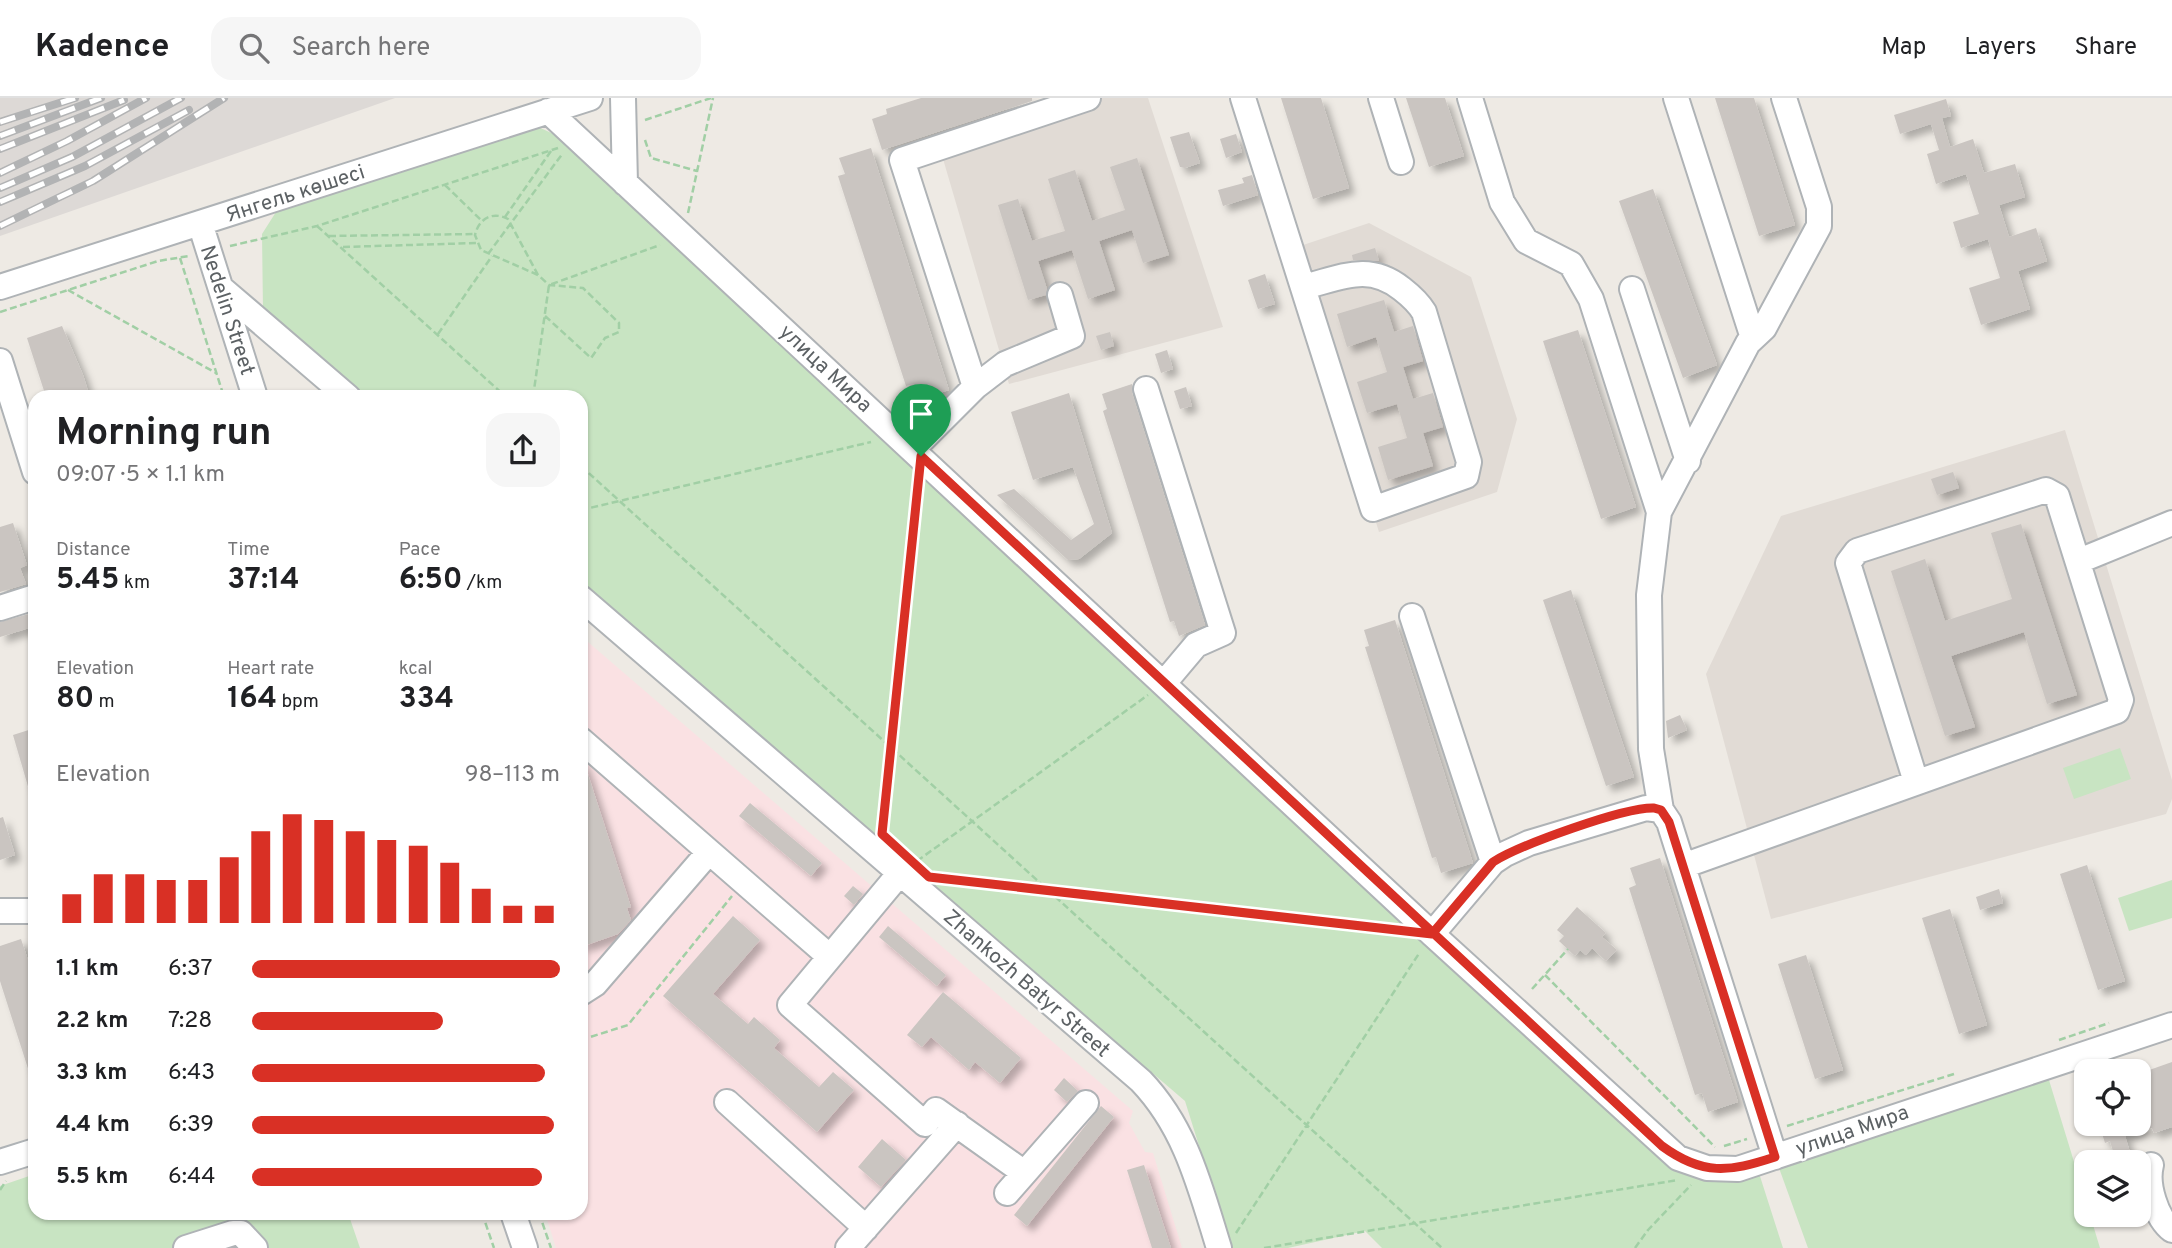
<!DOCTYPE html>
<meta charset="utf-8">
<style>
body{margin:0;font-family:Overpass,sans-serif;background:#f6f6f6;color:#202124;height:100vh;display:flex;flex-direction:column;font-size:26px;white-space:nowrap}
*{box-sizing:border-box;margin:0}
p{font-size:23px;color:#757577}
.icon{flex:none;width:38px;height:38px;fill:none;stroke:currentColor;stroke-width:2;stroke-linecap:round;stroke-linejoin:round}
.map{position:relative;flex:1;overflow:hidden}
.drawer{position:absolute;left:28px;top:292px;width:560px;height:830px;display:flex;flex-direction:column;background:#fff;border-radius:21px;box-shadow:0 2px 5px #0004}
.drawer>*{flex:none}
.fabs{position:absolute;left:2074px;top:961px;display:grid;gap:14px}
.fabs a{display:grid;place-items:center;width:77px;height:77px;border-radius:14px;background:#fff;box-shadow:0 2px 5px #0004;font-size:35px}
.pin{position:absolute;display:grid;place-items:center;width:60px;height:60px;color:#fff;margin:-72px -30px;border-radius:50% 50% 50% 0;rotate:-45deg;box-shadow:0 0 7px #0007}
.pin .icon{rotate:45deg}
.round{display:grid;place-items:center;flex:none;width:74px;height:74px;border-radius:21px;background:#f6f6f6}
.summary{display:flex;align-items:center;justify-content:space-between;height:119px;padding:0 28px}
h1{font-size:38px;font-weight:700;line-height:52px}
.figures{display:grid;grid-template-columns:repeat(3,1fr);gap:10px;height:119px;padding:7px 28px}
.figures div{display:grid;align-content:center}
.figures b{font-size:30px;font-weight:700}
.figures small{font-size:19px;font-weight:400}
.figures p{font-size:19px}
.chart{height:196px;padding:14px 28px}
.chart p{display:flex;justify-content:space-between}
.chart svg{width:100%;height:126px;margin-top:7px;stroke:#d93025;stroke-width:6}
ul{padding:0 28px;list-style:none;font-size:23px}
li{display:grid;grid-template-columns:112px 84px 1fr;align-items:center;height:52px}
li i{height:18px;border-radius:9px;background:#d93025}
header{display:flex;align-items:center;gap:42px;box-sizing:border-box;height:98px;padding:0 35px;background:#fff;border-bottom:2px solid #e0e0e0}
header strong{font-size:33px}
nav{display:flex;gap:38px;margin-inline-start:auto;font-size:24px}
.search{width:490px;height:63px;background:#f6f6f6;display:flex;align-items:center;gap:18px;box-sizing:border-box;padding:0 24px;border-radius:21px;color:#757577;font-size:26px}
.map>svg:first-child{display:block}
</style>
<header>
<strong>Kadence</strong>
<div class="search"><svg class="icon" aria-label="search" viewBox="0 0 24 24"><circle cx="10" cy="10" r="6"/><path d="M15 15l6 6"/></svg>Search here</div>
<nav><a>Map</a><a>Layers</a><a>Share</a></nav>
</header>
<div class="map">
<svg width="2172" height="1150" viewBox="0 0 2172 1150">
<defs>
<filter id="shadow"><feDropShadow dx="6" dy="6" stdDeviation="3.5" flood-color="#0004"/></filter>
</defs>
<rect width="100%" height="100%" fill="#eeeae4"/>
<path fill="#ddd9d6" d="M0,0H395L0,138Z"/>
<path fill="#e1dbd5" d="M1098,0H1148L1223,229L1009,286L941,54Z
M1369,125L1471,179L1517,321L1497,394L1379,434L1291,151Z
M2065,332L2172,682V701L2166,716L1771,821L1706,576L1781,418Z"/>
<path fill="#fae1e3" d="M581,538L1133,1013L1129,1025L1145,1054L1153,1055L1182,1150H556L545,1115H581Z"/>
<path fill="#c8e4c2" d="M536,28L558,38L1655,1053L1758,1072L1783,1150H1382L1365,1133L1288,1150H1231L1185,1003L581,485V299H364L263,213L262,136L276,114Z
M2120,650L2131,681L2074,701L2063,670Z
M2172,782V820L2129,833L2118,800Z
M2045,969L2086,1103V1116L2090,1117L2100,1150H1808L1775,1059Z
M35,1076V1115H348L360,1150H0V1088Z"/>
<path fill="#cac5c1" filter="url(#shadow)" d="M921,0H1032V3L882,52L872,21L887,16L886,11Z
M1281,0H1321L1349,90L1313,101Z
M1406,0H1445L1464,58L1429,69Z
M1715,0H1754L1795,127L1759,138Z
M1946,1L1951,18L1942,20L1950,49L1973,41L1984,75L2015,66L2025,99L1999,107L2009,139L2036,130L2047,163L2018,173L2030,211L1981,227L1969,190L2000,180L1988,141L1961,150L1953,124L1979,116L1966,76L1936,86L1927,56L1939,52L1931,26L1900,36L1894,17Z
M1189,34L1200,65L1185,70L1180,69L1170,39Z
M1236,36L1242,54L1226,60L1220,41Z
M871,50L949,292L918,302L913,286L906,288L838,78L845,76L839,60Z
M1137,60L1169,157L1143,165L1132,132L1099,143L1115,192L1088,201L1072,152L1038,163L1047,191L1046,197L1028,202L998,107L1018,101L1032,143L1065,133L1048,81L1075,72L1092,123L1125,112L1110,69Z
M1252,77L1258,97L1223,108L1218,92L1244,85L1242,80Z
M1653,91L1717,267L1683,280L1619,103Z
M1375,150L1379,163L1353,162L1352,157Z
M1265,176L1275,206L1258,211L1248,182Z
M1384,202L1394,234L1413,228L1423,263L1403,269L1413,301L1433,295L1443,329L1423,335L1433,368L1388,382L1378,349L1407,340L1397,306L1367,315L1357,284L1387,274L1376,239L1347,249L1337,216Z
M62,228L83,277L88,293L83,294L84,299H46L27,240Z
M1578,232L1636,409L1601,421L1543,243Z
M1110,234L1114,248L1101,252L1096,238Z
M1167,252L1173,271L1161,275L1155,256Z
M1132,286V295L1205,527L1179,538L1174,523L1170,524L1103,313L1107,311L1102,296Z
M1186,289L1192,308L1180,311L1174,293Z
M1069,295L1112,435L1079,461L1068,462L997,397L1014,391L1071,442L1094,426L1073,369L1033,382L1011,314Z
M1953,374L1959,390L1937,397L1931,381Z
M13,425L27,467L20,470L26,486L0,494V429Z
M2021,426L2077,597L2047,606L2024,534L1951,558L1975,629L1945,638L1891,473L1925,461L1945,523L2012,501L1991,435Z
M1571,492L1634,679L1606,688L1543,502Z
M32,515L34,520L29,530L0,539V524Z
M1395,522L1473,765L1441,775L1436,759L1432,760L1365,549L1369,548L1364,532Z
M1680,617L1687,632L1668,640L1666,623Z
M35,630V702H32L13,637Z
M581,664H584L631,809L627,810L631,822L618,836L581,849Z
M750,705L822,765L811,778L739,718Z
M3,719L15,757L0,762V720Z
M1660,760L1738,1004L1708,1014L1702,995L1695,997L1629,790L1636,787L1630,770Z
M2087,767L2125,883L2098,892L2060,776Z
M853,788L863,796L854,807L844,798Z
M1999,791L2003,805L1980,812L1976,799Z
M1577,809L1606,835L1602,839L1617,852L1606,863L1592,850L1586,857L1580,852L1575,858L1559,843L1564,838L1557,832Z
M1950,811L1987,927L1959,936L1922,820Z
M733,818L760,842L713,896L748,926L754,919L780,942L774,950L819,989L833,974L854,992L817,1034L663,898Z
M888,828L946,877L937,888L879,839Z
M21,841L35,883V983H32L0,883V848Z
M1806,857L1843,972L1815,981L1778,866Z
M943,894L1021,960L1000,985L975,964L969,972L931,939L922,949L907,937Z
M2172,964V1029L2154,1035L2152,1030L2125,1038L2133,1064H2116L2110,1043L2105,1045L2099,1026H2151L2138,988V976Z
M1064,980L1078,993L1067,1004L1054,992Z
M1101,1008L1114,1019L1027,1128L1014,1117Z
M882,1041L906,1062L881,1089L858,1069Z
M1144,1067L1171,1150H1152L1127,1072Z"/>
<g fill="none" stroke-linecap="round" stroke-linejoin="round">
<g stroke="#afb3b6" stroke-width="28">
<path id="minor" d="M623,0L625,85
M1243,0L1373,411L1466,378L1469,364L1424,214C1418,204 1411,198 1402,191C1368,164 1341,180 1303,189
M1381,0L1401,64
M1470,0L1502,104L1526,143L1571,166L1591,201L1659,414L1649,497L1651,651L1661,712
M1676,0L1753,240
M548,13L1432,836L1678,1060L1707,1070L1738,1071L2172,927
M200,125L255,299
M0,189L590,0
M221,190L348,299
M1632,191L1688,363
M0,263L35,374
M975,289L902,62L1088,0
M1146,291L1223,535L1196,547L1164,585
M913,351L975,289L1005,266L1072,238L1060,197
M1659,414L1748,245L1764,230L1819,128V109L1784,0
M2079,463L2172,425
M581,500L1141,983C1186,1030 1200,1089 1219,1150
M0,510L35,499
M1412,518L1493,764
M581,642L830,859
M1683,768L2117,613L2121,602L2057,398L2046,392L1857,453L1848,465L1916,684
M900,775L790,907L925,1026L936,1012L1023,1074
M0,813H35
M1432,836L1493,764L1505,756L1529,745L1646,710L1661,712L1669,724L1775,1059
M581,895L595,886L709,754
M727,1004L866,1130
M0,1064L35,1053
M2151,1067C2146,1086 2156,1120 2172,1132
M1007,1095L1086,1005
M513,1115L525,1150
M186,1150L233,1135H241L255,1150
M848,1150L957,1026"/>
</g>
<path stroke="#a1cfa5" stroke-width="2.5" stroke-dasharray="7 3.5" stroke-linecap="butt" d="M645,22L711,0
M645,42L651,60L697,73
M445,87L482,123
M688,115L713,0
M505,119L551,53
M317,128L506,299
M329,138L476,136
M230,148L317,128L558,50
M343,149L477,145
M488,156L563,55
M180,160L224,299
M538,177L481,152L475,137C479,120 493,113 508,121L538,177L549,187L583,190L619,225V234L605,240L591,260L544,217
M68,192L216,275
M0,214L158,163L189,158
M438,236L492,158
M533,299L549,187L660,147
M581,368L1442,1150
M581,412L871,344
M882,733L918,385
M917,763L1148,597
M939,780L1395,831
M1545,877L1715,1049
M1532,891L1568,851
M581,942L628,927L732,798
M2059,942L2109,925
M1787,1028L1954,976
M1724,1048L1747,1041
M0,1092L6,1083
M482,1115L494,1150
M539,1115L551,1150
M1236,1135L1420,854
M1264,1150L1678,1082
M1635,1150L1648,1132L1691,1087"/>
<use href="#minor" stroke="#fff" stroke-width="24"/>
<g stroke="#b2b3b4" stroke-width="8">
<path id="rail" d="M0,24L75,0
M0,38L101,0
M0,51L124,2
M0,75L67,43L146,0
M0,90L72,59L181,0
M0,104L85,68L189,12
M0,128L93,83L224,0"/>
</g>
<use href="#rail" stroke="#fff" stroke-width="5" stroke-dasharray="16" stroke-linecap="butt"/>
</g>
<g fill="none" stroke-linecap="round" stroke-linejoin="round">
<g stroke="#fff" stroke-width="14">
<path id="route" d="M921,358L882,736L929,779L1432,836L1493,764C1520,747 1624,709 1654,710L1661,712L1669,724L1775,1059C1729,1074 1703,1078 1662,1048L921,358"/>
</g>
<use href="#route" stroke="#d93025" stroke-width="9"/>
</g>
<g text-anchor="middle" stroke-width="5" stroke-linejoin="round" paint-order="stroke">
<g font-size="21" fill="#5c6164" stroke="#fff">
<text transform="translate(295 95) rotate(-18)" y="7">Янгель көшесі</text>
<text transform="translate(228 212) rotate(72)" y="7">Nedelin Street</text>
<text transform="translate(826 270) rotate(43)" y="7">улица Мира</text>
<text transform="translate(1027 885) rotate(41)" y="7">Zhankozh Batyr Street</text>
<text transform="translate(1852 1032) rotate(-19)" y="7">улица Мира</text>
</g>
</g>
</svg>
<div class="fabs">
<a><svg class="icon" aria-label="locate" viewBox="0 0 24 24"><circle cx="12" cy="12" r="6"/><path d="M12 2v4M12 18v4M2 12h4M18 12h4"/></svg></a>
<a><svg class="icon" aria-label="layers" viewBox="0 0 24 24"><path d="M12 4l9 5-9 5-9-5zM3 14l9 5 9-5"/></svg></a>
</div>
<div class="pin" style="left:921px;top:358px;background:#1e9e55"><svg class="icon" aria-label="arrive" viewBox="0 0 24 24"><path d="M6 21V4h12l-3 4 3 4H6"/></svg></div>
<section class="drawer">
<div class="summary"><div><h1>Morning run</h1><p>09:07 · 5 × 1.1 km</p></div><a class="round"><svg class="icon" aria-label="share" viewBox="0 0 24 24"><path d="M12 15V3M7 8l5-5 5 5M5 13v7h14v-7"/></svg></a></div>
<div class="figures">
<div><p>Distance</p><b>5.45<small> km</small></b></div>
<div><p>Time</p><b>37:14</b></div>
<div><p>Pace</p><b>6:50<small> /km</small></b></div>
</div>
<div class="figures">
<div><p>Elevation</p><b>80<small> m</small></b></div>
<div><p>Heart rate</p><b>164<small> bpm</small></b></div>
<div><p>kcal</p><b>334</b></div>
</div>
<div class="chart"><p><span>Elevation</span>98–113 m</p>
<svg viewBox="0 0 160 44" preserveAspectRatio="none"><path d="M5 44V34M15 44V27M25 44V27M35 44V29M45 44V29M55 44V21M65 44V12M75 44V6M85 44V8M95 44V12M105 44V15M115 44V17M125 44V23M135 44V32M145 44V38M155 44V38"/></svg>
</div>
<ul>
<li><b>1.1 km</b>6:37<i style="width:100%"></i></li>
<li><b>2.2 km</b>7:28<i style="width:62%"></i></li>
<li><b>3.3 km</b>6:43<i style="width:95%"></i></li>
<li><b>4.4 km</b>6:39<i style="width:98%"></i></li>
<li><b>5.5 km</b>6:44<i style="width:94%"></i></li>
</ul>
</section>
</div>
